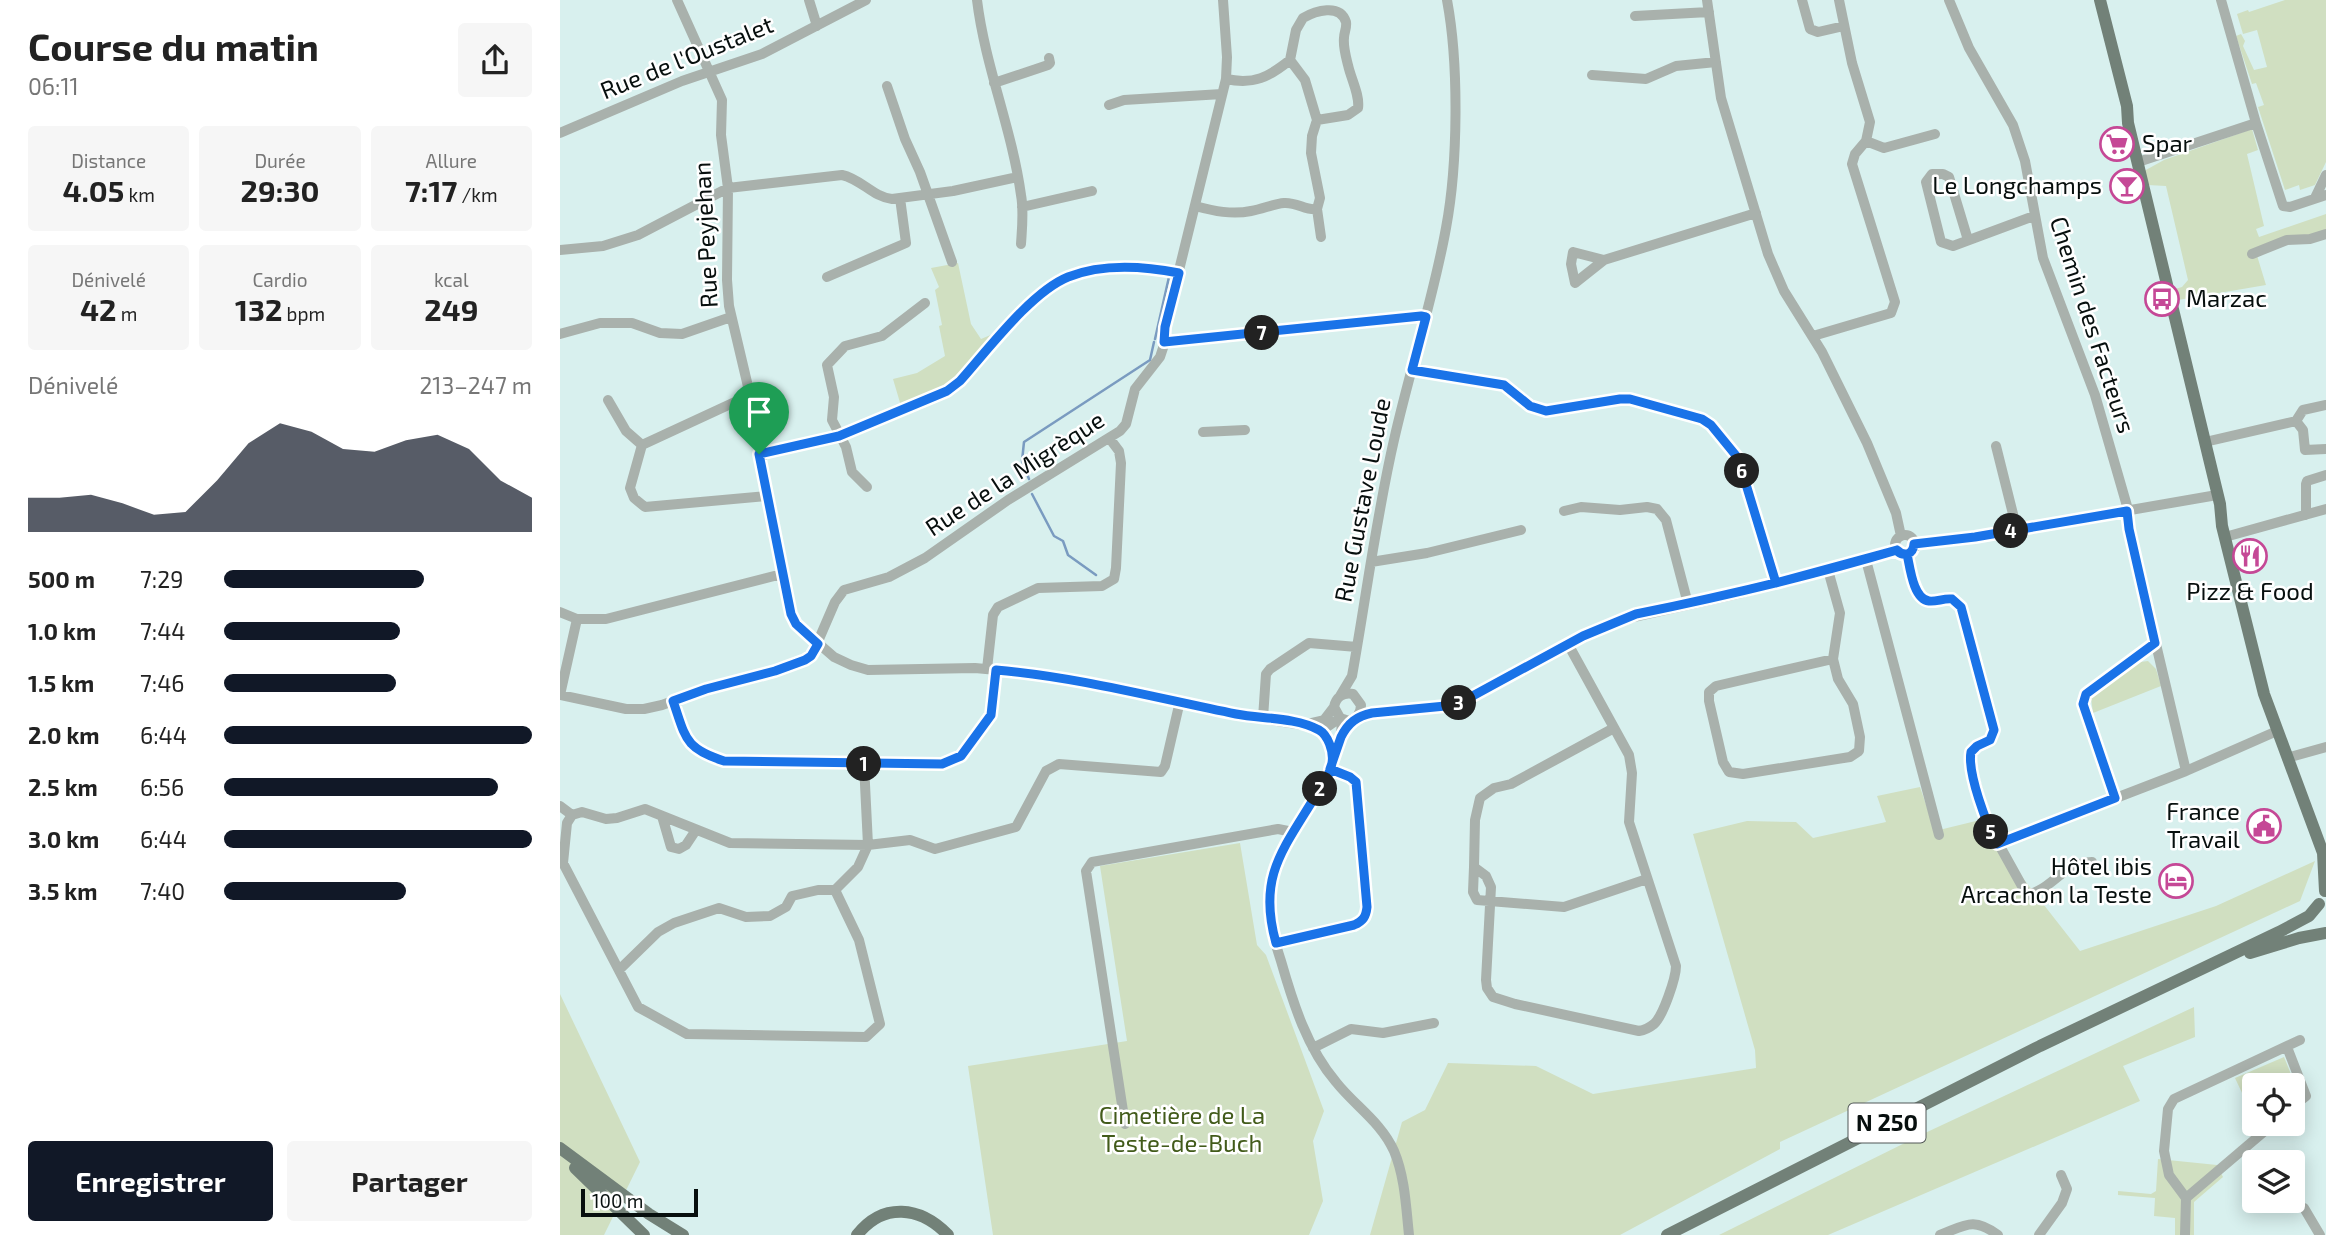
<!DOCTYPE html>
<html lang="fr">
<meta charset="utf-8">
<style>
body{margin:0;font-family:"Exo 2",sans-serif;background:#f6f6f6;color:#222;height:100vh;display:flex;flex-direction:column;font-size:26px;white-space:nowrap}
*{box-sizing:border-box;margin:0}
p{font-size:23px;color:#767676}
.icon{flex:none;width:38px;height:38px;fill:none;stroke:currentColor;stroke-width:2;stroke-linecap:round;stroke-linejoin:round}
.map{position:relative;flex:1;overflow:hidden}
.details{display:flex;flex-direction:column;background:#fff;width:560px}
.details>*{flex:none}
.controls{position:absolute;left:1682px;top:1073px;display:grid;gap:14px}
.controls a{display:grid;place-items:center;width:63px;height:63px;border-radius:7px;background:#fff;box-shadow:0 4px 18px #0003;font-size:35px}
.scale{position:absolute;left:21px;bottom:18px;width:117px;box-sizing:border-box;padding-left:7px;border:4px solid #070f0e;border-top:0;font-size:19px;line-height:24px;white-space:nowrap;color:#070f0e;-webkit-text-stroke:5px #fff;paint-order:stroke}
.pin{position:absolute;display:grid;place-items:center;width:60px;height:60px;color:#fff;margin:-72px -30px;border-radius:50% 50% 50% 0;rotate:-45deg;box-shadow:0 0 7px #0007}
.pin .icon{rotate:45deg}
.km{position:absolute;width:35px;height:35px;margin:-18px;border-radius:50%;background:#222;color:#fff;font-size:19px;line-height:35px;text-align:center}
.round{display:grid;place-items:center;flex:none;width:74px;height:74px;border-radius:7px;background:#f6f6f6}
.headline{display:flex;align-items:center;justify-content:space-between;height:119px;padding:0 28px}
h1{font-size:38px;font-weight:700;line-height:52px}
.stats{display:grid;grid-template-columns:repeat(3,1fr);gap:10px;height:119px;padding:7px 28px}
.stats div{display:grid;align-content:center;border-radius:7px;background:#f6f6f6;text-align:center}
.stats b{font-size:30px;font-weight:700}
.stats small{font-size:19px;font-weight:400}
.stats p{font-size:19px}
.chart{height:196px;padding:14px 28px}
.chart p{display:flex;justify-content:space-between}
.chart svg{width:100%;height:126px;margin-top:7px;fill:#111827;opacity:.7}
.button{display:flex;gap:14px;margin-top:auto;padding:14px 28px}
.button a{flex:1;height:80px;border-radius:7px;background:#111827;color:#fff;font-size:28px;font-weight:700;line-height:80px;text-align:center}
.button a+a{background:#f6f6f6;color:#222}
ul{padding:0 28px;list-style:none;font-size:23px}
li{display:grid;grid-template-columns:112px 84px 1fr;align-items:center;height:52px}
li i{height:18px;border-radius:9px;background:#111827}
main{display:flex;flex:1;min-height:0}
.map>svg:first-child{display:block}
</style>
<main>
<section class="details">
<div class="headline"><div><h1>Course du matin</h1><p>06:11</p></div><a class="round"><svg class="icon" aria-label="share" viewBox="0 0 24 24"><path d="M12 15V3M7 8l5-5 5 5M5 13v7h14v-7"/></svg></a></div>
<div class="stats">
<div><p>Distance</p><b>4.05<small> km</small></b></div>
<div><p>Durée</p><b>29:30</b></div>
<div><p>Allure</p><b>7:17<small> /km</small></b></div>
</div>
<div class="stats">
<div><p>Dénivelé</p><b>42<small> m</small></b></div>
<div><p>Cardio</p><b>132<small> bpm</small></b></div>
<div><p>kcal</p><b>249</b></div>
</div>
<div class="chart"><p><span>Dénivelé</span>213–247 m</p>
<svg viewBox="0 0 160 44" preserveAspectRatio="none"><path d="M0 44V32L10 32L20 31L30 34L40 38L50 37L60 26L70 13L80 6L90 9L100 15L110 16L120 12L130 10L140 15L150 26L160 32V44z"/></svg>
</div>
<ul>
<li><b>500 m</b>7:29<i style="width:65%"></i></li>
<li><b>1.0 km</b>7:44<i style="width:57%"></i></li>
<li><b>1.5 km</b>7:46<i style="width:56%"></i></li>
<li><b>2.0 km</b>6:44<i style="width:100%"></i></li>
<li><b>2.5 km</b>6:56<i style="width:89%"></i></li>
<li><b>3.0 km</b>6:44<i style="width:100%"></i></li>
<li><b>3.5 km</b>7:40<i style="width:59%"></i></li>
</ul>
<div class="button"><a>Enregistrer</a><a>Partager</a></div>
</section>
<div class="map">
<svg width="1766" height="1235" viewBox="0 0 1766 1235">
<rect width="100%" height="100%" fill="#d8f0ee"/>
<path fill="#d0dfc1" d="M1725,0H1766V162L1755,185L1740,190L1739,185L1725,190L1698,107L1704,105L1696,83L1692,84L1676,36L1681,34L1685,41L1683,46L1694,70L1707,67L1697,30L1683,34L1677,14L1688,10L1689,12Z
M1692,129L1698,150L1687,154L1704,226L1696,229L1699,237L1766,214V232L1695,249L1706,285L1618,300L1615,289L1622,287L1628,280L1606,186L1588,185L1584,171L1604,160Z
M398,263L411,324L421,339L433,334L436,336L391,383L341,406L333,379L357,373L385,356L379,326L382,325L375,290L379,287L371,268Z
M1588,661L1596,669L1601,686L1533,713L1531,698L1533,694L1580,662Z
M1360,787L1375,831L1420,820L1429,835L1520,951L1656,906L1755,861L1740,901L1220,1142V1149L1060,1235H810L842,1122L865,1110L888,1063L976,1066L1033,1094L1196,1068L1195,1050L1133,834L1187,821L1236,822L1253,838L1326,822L1317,796Z
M680,843L697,945L706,955L764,1111L753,1141L763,1201L749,1235H433L408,1066L567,1041L540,866Z
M0,994L80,1162L44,1235H0Z
M1634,1007L1635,1037L1563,1066L1580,1101L1268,1235H1159L1365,1133Z
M1724,1057L1735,1084L1733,1087L1732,1085H1715L1713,1082L1705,1085H1694V1090L1683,1095L1675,1078Z
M1598,1159L1657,1165L1663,1177L1634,1202V1235H1615V1218L1594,1216L1595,1198L1558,1195V1191L1591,1194L1596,1191Z"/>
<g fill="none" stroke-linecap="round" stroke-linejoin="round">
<path stroke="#7a9bc0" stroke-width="2.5" d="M595,339L609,277
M469,479L462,461L464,442L590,360L594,342
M472,494L494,536L503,541L508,555L536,575"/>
<path stroke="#a9b1ac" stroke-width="10" d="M117,0L162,100L161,135L168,188L167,280L169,306L190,395L222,574L229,610L236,624L274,657L291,665L308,670L415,668L478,674L529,682L684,716L756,727H767L780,718
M249,0L257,26
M417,0C425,66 452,129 461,195C464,211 462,228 461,244
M1147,0L1161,98L1208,254L1224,291L1262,352L1307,443L1336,513L1341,536
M1242,0L1250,29L1258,32L1284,26
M1389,0L1409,48L1453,125L1465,161L1483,258L1535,395L1567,506L1568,526L1626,771
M1075,16L1149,12
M730,60L736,30L743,18C755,11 780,3 786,22C787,28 784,32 784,38C783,47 786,57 788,65C791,79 800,95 798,108L788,115L757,120
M1032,75L1086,79L1116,66L1156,62
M666,79C694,85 709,77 730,60L745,80L757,120L752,136L751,153L760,198L757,209L761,237
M434,83L488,65L490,63L489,58
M327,86L345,139L360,172L392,262
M549,105L564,100L662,94
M1696,123L1723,206L1730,207L1766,195
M0,133L122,81L202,54L306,0
M1306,141L1324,148L1375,134
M1578,162L1696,123L1661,0
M1755,198L1766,175
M635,206C654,211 672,215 691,211C703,209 713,204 724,203C737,202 746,211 757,209
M462,207L532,191
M1408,240L1389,177L1383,174H1372L1366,182L1381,242L1393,246L1474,216
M0,250L43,246L78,235L168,188L282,175C301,179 313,197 332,199L393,191L458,177
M1692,254L1727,240L1750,239L1766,234
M1044,260L1015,283L1011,264L1013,252L1044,260L1196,213
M267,277L346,243L340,198
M0,334L40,323H72L100,333L122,334L171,317
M1253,336L1331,313L1335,302L1292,164L1295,154L1306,141L1310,122L1292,63L1279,0
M605,342L855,316L866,317
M852,370L944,385L966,404L986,411L1060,399H1070L1142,419L1151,425L1178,458L1216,583
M190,395L82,445L70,488L74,498L85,507L206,496
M48,400L66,431L82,445
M1736,421L1743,430L1745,450L1766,449
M643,432L685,430
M1645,442L1736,421L1743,410L1766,405
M1436,446L1457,530
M199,454L279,436L387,391L400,381C427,351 471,293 508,277C543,263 583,266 619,273
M307,487L292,472L286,447L272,420L274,397L267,365L285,346L322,336L365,303
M1004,511L1021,507L1060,510L1087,507L1097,509L1106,520L1128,604
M1746,515V484L1747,481L1766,475
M1335 545a10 10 0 1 1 20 0a10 10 0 1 1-20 0Z
M1665,537L1766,509
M1354,544L1415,537L1657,495
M1347,554C1350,567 1352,598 1369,601C1376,602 1384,598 1392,599L1401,606L1434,730L1430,740L1417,745L1411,752L1410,762L1427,823L1467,895C1493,889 1502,863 1532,862
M1306,560L1379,835
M811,562L867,553L961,530
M1268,570L1280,613L1273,659L1278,679L1293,704L1300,737L1299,751L1290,757L1183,774L1169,772L1163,762L1149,701V692L1156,686L1273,659
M0,612L17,619H46L222,574
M1008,644L1069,755L1072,773L1069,822L1116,966C1116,978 1103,1016 1094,1024C1089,1028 1085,1030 1079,1031L955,1004L933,997L927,988L926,980L931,887L926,876L914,867L915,820L920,798L934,788L951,784L1054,728
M427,669L433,615L438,607L478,588L542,586L554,579L556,568L561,463L559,451L550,439
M0,695L66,709H84L102,705L146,689L215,671L245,660L253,653L275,602L284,590L329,577L365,558L448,500L560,431L566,424L575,389L600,357L605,342V327L666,79L667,57L663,0
M0,695L17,619
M780,696L792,676C806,598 816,518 834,440C850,369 873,300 886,228C898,164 899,64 887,0
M113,701C126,738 124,748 164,761L381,764L401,756L431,715L436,670
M798,715L896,705L1023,636L1060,620L1181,593L1337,550
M703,718L706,674L710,669L749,643L797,647
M781,718C783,730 780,739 776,750C757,810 701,853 710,920C712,934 717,948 721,961C733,1003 747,1048 776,1082C795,1106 821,1122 834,1151C845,1177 846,1207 849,1235
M751,723L764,720L774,707
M754,728C768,733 770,744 773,758
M782,734C788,724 801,718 801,705L793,694C783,692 776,697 774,707L780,718L789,721L797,717
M1727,758L1766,747
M304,764L308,845L350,840L375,849L456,827L486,771L499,764L601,772L605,766L620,701
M1555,798L1523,704L1526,694L1595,643
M0,806L12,815
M12,815L22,812L46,819L57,818L85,809L170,843L308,845L298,867L275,890H258L232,896L226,907L210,916L186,917L159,908L114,923L98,932L59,970
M12,815L7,823L3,863L78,1007L127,1034L306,1037L320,1024L299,940L275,890
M102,816L111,847L119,849L126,845L136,830
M1437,844L1626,771L1717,731
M914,867L913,892L917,900L1004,907L1087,879
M716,943L794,924C803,921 806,917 807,907L796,782L790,777L770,769
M1727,1047L1746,1096L1732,1107
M753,1048L791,1029L823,1033L874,1023
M565,1124L526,871L532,862L718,829L733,832
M1626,1198L1713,1124
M1744,1208L1760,1235
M1380,1235C1406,1225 1413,1217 1438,1235
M1479,1235L1502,1203L1507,1189L1501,1175
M1625,1235L1626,1198L1609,1175L1604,1151L1608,1109L1614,1099L1740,1040"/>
<path stroke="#728178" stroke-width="12" d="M1540,0L1567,106L1568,123L1660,504L1662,526L1704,694L1763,853L1765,891
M1690,953L1739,938L1766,933
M0,1148L89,1214L123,1235
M15,1168L84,1235
M297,1235C323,1202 360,1206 388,1235
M1107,1235L1480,1046L1719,932L1749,916L1759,904"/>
</g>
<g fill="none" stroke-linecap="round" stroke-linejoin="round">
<g stroke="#fff" stroke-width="14">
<path id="route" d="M199,454L231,614L236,624L258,644L251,656L245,660L215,671L146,689L113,701C126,738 124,748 164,761L382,764L401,756L431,715L436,670C518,677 596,698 676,714C702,719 735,717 759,730C768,735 774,752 772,763C770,776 760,789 753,800C721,852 698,879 716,943L794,925C803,921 806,917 807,907L796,782L790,777L770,769L781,737C788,723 797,716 812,713L896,705L1023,636L1076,614C1164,596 1251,576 1337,550C1344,557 1353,555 1354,544L1415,537L1567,511L1569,529L1595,643L1526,694L1523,704L1555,798L1437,844C1427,825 1407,773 1411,752L1417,746L1430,740L1434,730L1401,607L1392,599C1384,598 1376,602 1369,601C1353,599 1350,567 1347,554C1343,555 1339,554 1337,550L1216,583L1178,458L1151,425L1142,419L1070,399H1060L986,411L970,406L944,385L852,370L866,317L861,316L604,342L605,327L619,273C583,266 543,263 508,277C471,292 427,351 400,381L387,391L279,436L199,454"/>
</g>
<use href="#route" stroke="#1a73e8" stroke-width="9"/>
</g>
<defs>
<g id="supermarket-ring" transform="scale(1.75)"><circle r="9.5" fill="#fff" stroke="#c54896" stroke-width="1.5"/><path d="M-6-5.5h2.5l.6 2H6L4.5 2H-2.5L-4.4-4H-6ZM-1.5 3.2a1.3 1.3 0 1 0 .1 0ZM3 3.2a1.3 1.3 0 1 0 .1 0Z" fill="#c54896"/></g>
<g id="bar-ring" transform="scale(1.75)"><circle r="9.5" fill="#fff" stroke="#c54896" stroke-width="1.5"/><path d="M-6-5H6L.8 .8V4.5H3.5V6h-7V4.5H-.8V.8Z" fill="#c54896"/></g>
<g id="bus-ring" transform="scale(1.75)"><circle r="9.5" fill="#fff" stroke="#c54896" stroke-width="1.5"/><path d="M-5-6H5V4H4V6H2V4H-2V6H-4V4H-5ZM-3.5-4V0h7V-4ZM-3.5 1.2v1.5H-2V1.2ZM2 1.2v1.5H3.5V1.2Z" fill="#c54896"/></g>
<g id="restaurant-ring" transform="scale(1.75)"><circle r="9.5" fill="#fff" stroke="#c54896" stroke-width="1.5"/><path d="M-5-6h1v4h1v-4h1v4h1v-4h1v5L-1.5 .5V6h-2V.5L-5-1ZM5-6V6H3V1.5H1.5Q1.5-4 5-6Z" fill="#c54896"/></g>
<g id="civic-ring" transform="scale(1.75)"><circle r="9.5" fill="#fff" stroke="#c54896" stroke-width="1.5"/><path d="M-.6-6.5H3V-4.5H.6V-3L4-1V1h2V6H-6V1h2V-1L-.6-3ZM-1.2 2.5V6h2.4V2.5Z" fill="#c54896"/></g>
<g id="hotel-ring" transform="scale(1.75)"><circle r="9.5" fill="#fff" stroke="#c54896" stroke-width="1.5"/><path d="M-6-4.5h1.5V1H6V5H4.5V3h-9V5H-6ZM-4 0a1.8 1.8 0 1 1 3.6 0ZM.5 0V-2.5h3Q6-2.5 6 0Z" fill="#c54896"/></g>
</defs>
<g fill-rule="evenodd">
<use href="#supermarket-ring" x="1557" y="144"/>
<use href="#bar-ring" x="1567" y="186"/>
<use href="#bus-ring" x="1602" y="299"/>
<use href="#restaurant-ring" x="1690" y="556"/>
<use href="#civic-ring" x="1704" y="826"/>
<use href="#hotel-ring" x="1616" y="881"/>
</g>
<g text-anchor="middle" stroke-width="5" stroke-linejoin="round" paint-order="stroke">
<rect fill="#fff" stroke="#515756" stroke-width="2" x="1288.5" y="1103.5" width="77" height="39" rx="5"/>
<g font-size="23" font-weight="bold" fill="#070f0e">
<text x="1327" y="1131">N 250</text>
</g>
<g font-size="24" fill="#070f0e" stroke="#fff">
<text transform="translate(127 58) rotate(-22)" y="8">Rue de l'Oustalet</text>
<text transform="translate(146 235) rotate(-93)" y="8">Rue Peyjehan</text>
<text transform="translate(1532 325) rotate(72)" y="8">Chemin des Facteurs</text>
<text transform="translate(455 474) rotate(-33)" y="8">Rue de la Migrèque</text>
<text transform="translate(803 500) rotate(-79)" y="8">Rue Gustave Loude</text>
</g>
<g font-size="24" fill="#070f0e" stroke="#fff" text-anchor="end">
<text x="1582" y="152" text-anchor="start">Spar</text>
<text x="1542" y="194">Le Longchamps</text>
<text x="1626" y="307" text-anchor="start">Marzac</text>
<text x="1690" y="600" text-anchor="middle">Pizz &amp; Food</text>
<text x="1680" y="820">France<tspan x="1680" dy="28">Travail</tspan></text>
<text x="1592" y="875">Hôtel ibis<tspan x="1592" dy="28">Arcachon la Teste</tspan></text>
</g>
<g font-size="24" fill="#425b1a" stroke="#fff">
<text x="622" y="1124">Cimetière de La<tspan x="622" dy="28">Teste-de-Buch</tspan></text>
</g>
</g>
</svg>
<div class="controls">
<a><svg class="icon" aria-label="locate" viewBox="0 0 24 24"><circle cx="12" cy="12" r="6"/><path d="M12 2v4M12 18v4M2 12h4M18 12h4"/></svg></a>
<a><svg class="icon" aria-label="layers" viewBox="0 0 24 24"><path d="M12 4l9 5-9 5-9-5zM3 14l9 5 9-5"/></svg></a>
</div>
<div class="scale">100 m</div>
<div class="pin" style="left:199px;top:454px;background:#1e9e55"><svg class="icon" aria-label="arrive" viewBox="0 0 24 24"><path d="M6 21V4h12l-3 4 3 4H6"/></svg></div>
<b class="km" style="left:304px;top:764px">1</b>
<b class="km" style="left:760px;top:789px">2</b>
<b class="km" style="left:899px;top:703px">3</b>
<b class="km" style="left:1451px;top:531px">4</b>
<b class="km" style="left:1431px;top:832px">5</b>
<b class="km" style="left:1182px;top:471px">6</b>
<b class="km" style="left:702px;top:333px">7</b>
</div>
</main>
